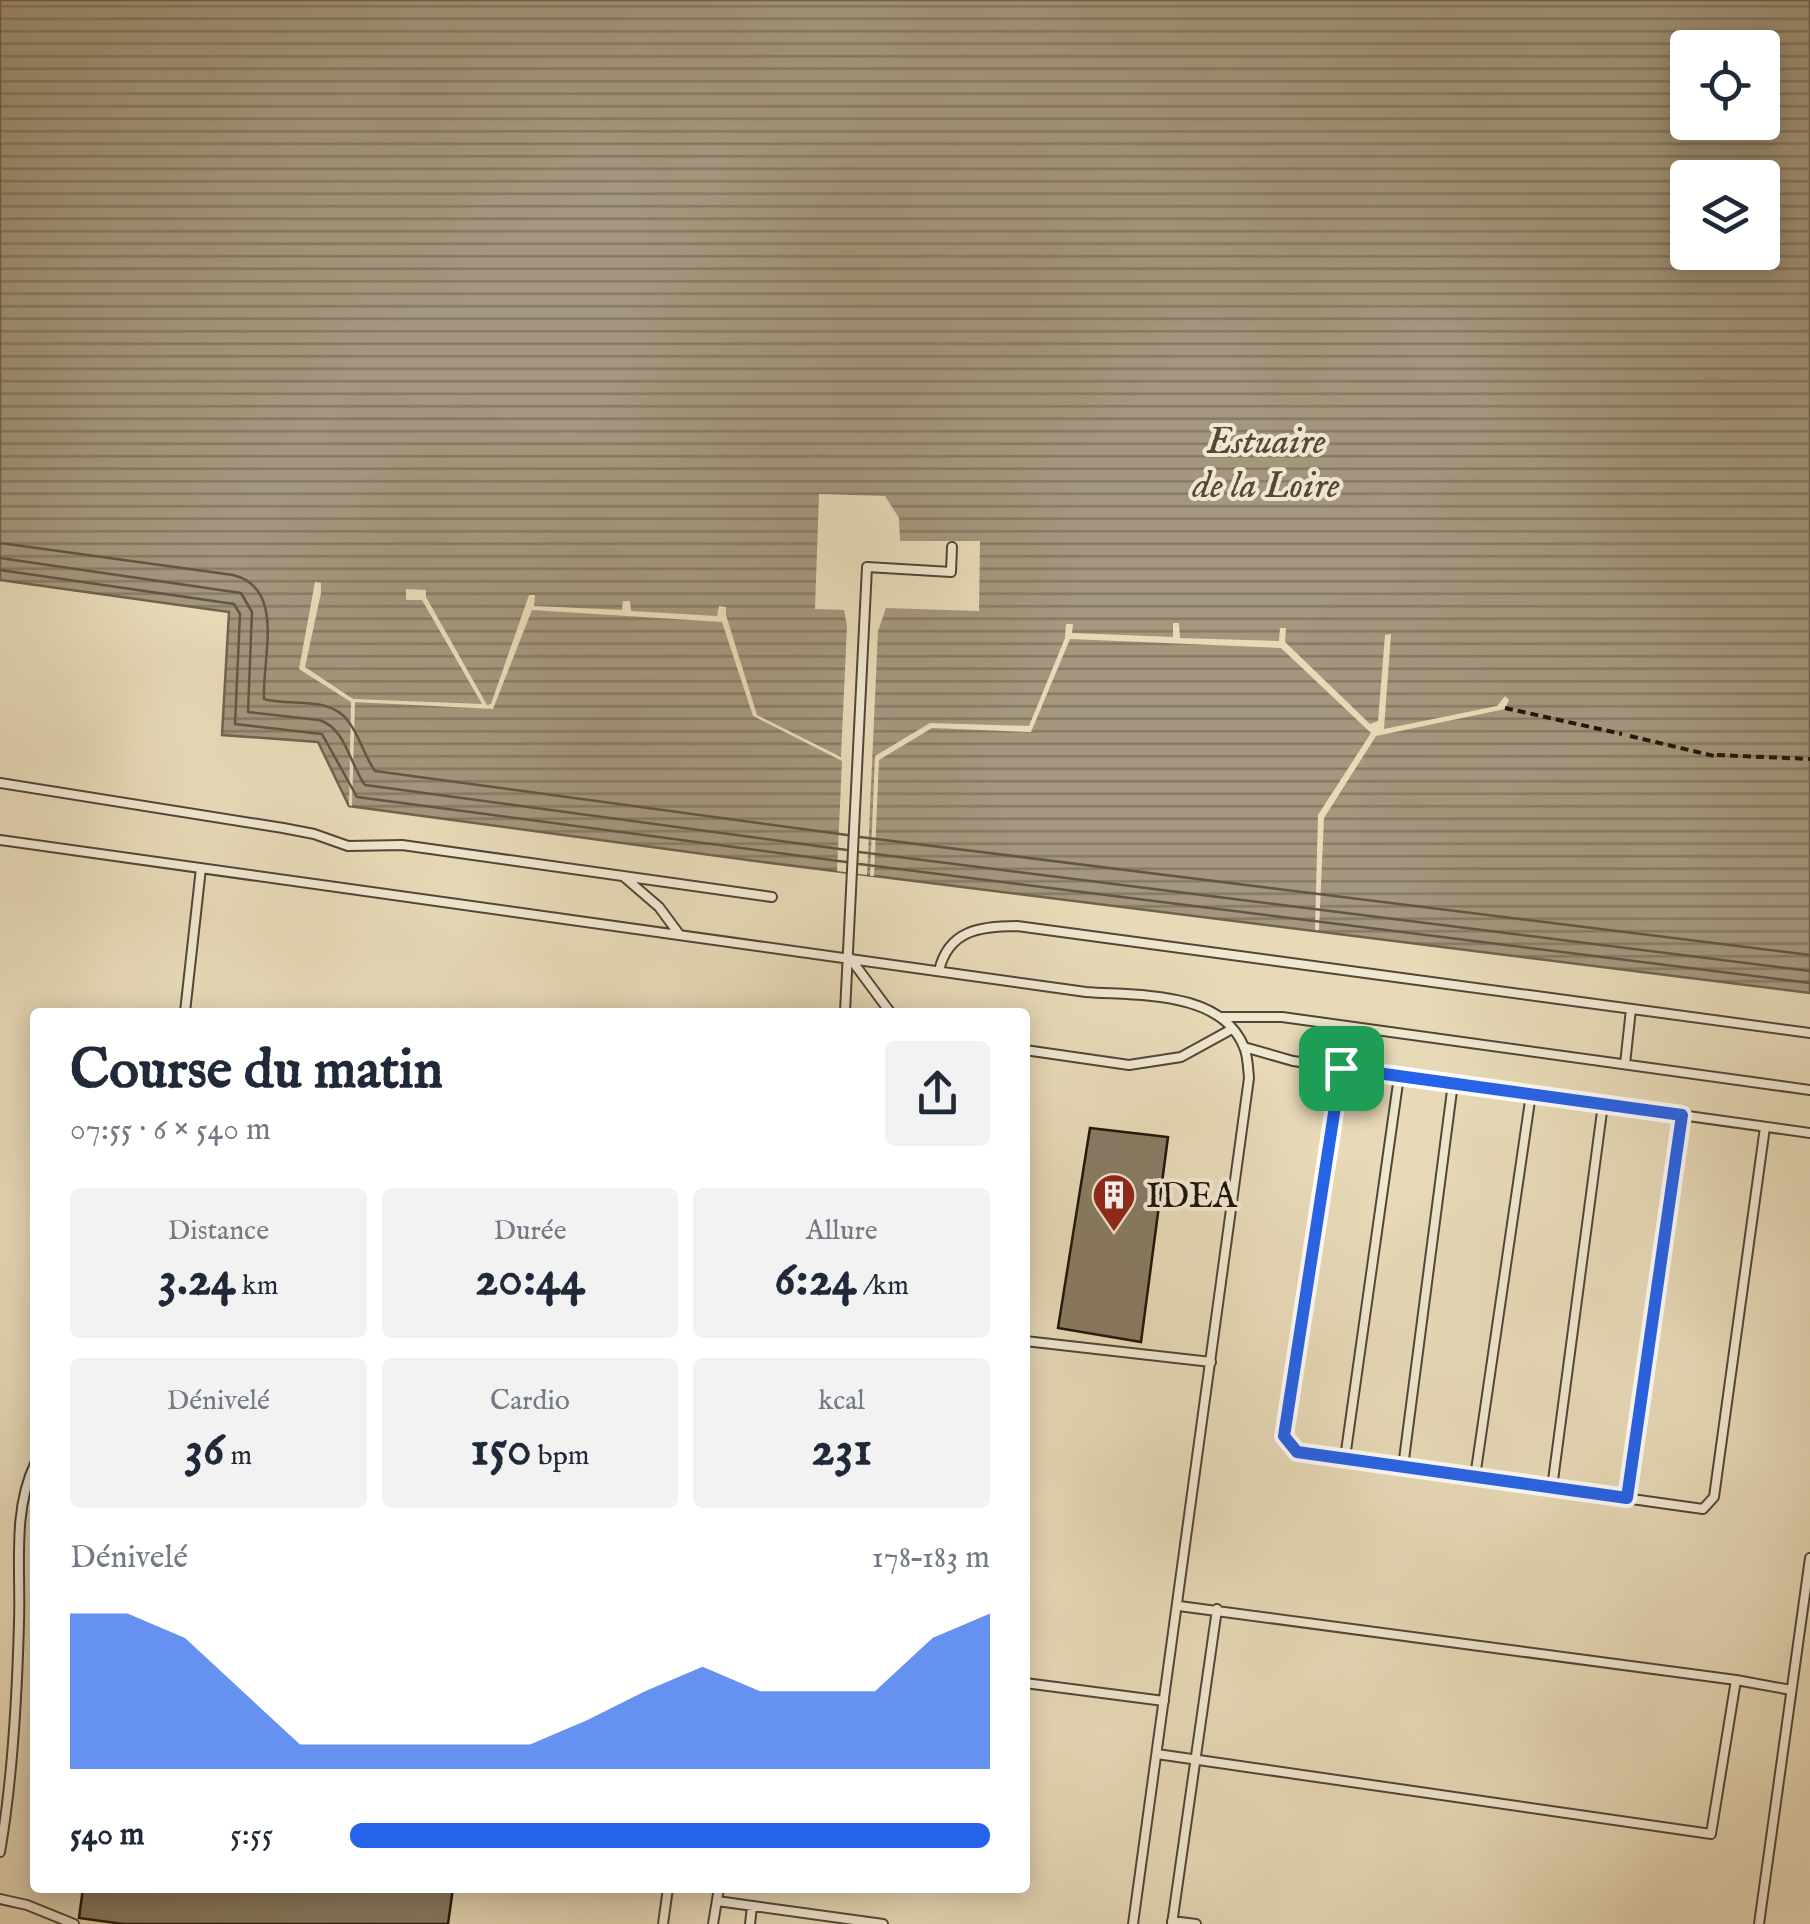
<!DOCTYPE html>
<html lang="fr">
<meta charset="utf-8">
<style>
body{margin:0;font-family:"IM FELL English",serif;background:#f2f2f3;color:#1f2937;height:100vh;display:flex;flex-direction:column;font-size:38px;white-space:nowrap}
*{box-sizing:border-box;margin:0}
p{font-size:32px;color:#747a83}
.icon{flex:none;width:55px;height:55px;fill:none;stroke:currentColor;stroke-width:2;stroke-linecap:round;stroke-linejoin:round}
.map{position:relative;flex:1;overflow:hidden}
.drawer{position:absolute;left:30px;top:1008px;width:1000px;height:885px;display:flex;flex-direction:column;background:#fff;border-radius:10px;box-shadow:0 5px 25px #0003}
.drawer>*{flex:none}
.fabs{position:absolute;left:1670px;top:30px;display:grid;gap:20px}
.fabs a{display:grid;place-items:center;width:110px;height:110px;border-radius:10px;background:#fff;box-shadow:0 5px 25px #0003;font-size:50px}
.pin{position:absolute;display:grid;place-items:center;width:85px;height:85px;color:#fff;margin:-42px;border-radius:20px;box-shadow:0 5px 15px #0006}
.round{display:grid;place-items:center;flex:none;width:105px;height:105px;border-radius:10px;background:#f2f2f3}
.summary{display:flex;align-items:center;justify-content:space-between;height:170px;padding:0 40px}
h1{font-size:55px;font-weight:800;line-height:75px}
.figures{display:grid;grid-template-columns:repeat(3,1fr);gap:15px;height:170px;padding:10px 40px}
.figures div{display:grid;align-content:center;border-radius:10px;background:#f2f2f3;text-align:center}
.figures b{font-size:50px;font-weight:800}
.figures small{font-size:28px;font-weight:400}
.figures p{font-size:28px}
.chart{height:280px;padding:20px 40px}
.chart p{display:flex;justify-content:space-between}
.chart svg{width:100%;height:180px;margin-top:10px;fill:#2563eb;opacity:.7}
ul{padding:0 40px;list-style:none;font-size:32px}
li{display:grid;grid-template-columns:160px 120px 1fr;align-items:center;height:75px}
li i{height:25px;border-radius:12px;background:#2563eb}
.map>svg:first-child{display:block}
</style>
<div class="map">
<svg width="1810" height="1924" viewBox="0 0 1810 1924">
<defs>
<pattern id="water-rules" width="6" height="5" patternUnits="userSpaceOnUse" patternTransform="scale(2.5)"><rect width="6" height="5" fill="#a4977d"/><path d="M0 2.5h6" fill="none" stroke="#857a65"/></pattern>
</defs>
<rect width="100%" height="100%" fill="#e8dab8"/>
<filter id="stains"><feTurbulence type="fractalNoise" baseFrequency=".002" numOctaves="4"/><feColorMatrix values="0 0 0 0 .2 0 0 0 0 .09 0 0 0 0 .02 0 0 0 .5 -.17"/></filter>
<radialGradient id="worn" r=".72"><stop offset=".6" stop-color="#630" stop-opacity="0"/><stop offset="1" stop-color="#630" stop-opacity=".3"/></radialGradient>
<path fill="url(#water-rules)" stroke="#6f634f" stroke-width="2.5" fill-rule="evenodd" d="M0,0H1810V993L755,861L349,806L318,742L222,735L229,612L0,580ZM1688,48H1762V122H1688ZM1688,178H1762V252H1688Z"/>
<path fill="#e8dab8" d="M819,494L885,496L899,518L900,541H980L979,611L886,608L878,631L867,875L837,871L842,761L753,716L722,622L532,610L493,709L355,702L352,806L349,805L351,702L299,669L315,582L321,583V593L305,667L353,699L482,704L422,600H406V589L426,590V597L487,705L491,704L529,595H535L534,606L622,610L623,601H630L631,611L717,616L719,606L726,607V615L757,715L841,757L847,626L844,610L815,609Z
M1173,623H1179L1180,638L1279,641L1280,628H1286L1285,642L1370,724L1378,721L1385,635L1391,634L1384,729L1497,706L1505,696L1509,700L1505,709L1376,736L1324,818L1319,930H1315L1318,815L1371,733L1281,648L1070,639L1031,732L932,728L879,760L874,876H870L875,756L930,723L1029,726L1065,638L1066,624H1073L1072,633L1173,637Z"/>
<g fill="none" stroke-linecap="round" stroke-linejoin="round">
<path stroke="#625644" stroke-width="2.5" d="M0,543L233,575C286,588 262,658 264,699C291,707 329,695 348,721C360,736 364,756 375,771L847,835
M0,558L241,593L252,612L248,712L319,720C346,728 350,765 365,785L847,850
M0,570L234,604L240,614L235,724L322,734L357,797L846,862
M860,837L1810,955
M859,852L1810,971
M859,864L1810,983"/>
</g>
<path fill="#887b64" stroke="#1f140a" stroke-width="2.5" d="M1090,1128L1168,1137L1141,1342L1058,1328Z
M83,1888H453L448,1924H123L79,1918Z"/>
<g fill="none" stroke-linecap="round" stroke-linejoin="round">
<g stroke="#514636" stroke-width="12">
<path id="lane" d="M0,783L283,828L314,834L348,846L402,845L772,897
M0,840L1086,992C1137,996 1221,990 1244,1047C1248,1056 1248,1069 1249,1078L1133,1924
M623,876L659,907L679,934
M850,958L890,1012
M939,971C948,930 981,926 1017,926L1810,1033
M185,1012L201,868
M845,1012L867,567L951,572L952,547
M1223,1017H1282L1810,1090
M1244,1047L1293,1061L1810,1133
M1025,1050L1129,1065L1181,1057L1232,1029
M1625,1064L1631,1009
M1341,1068L1283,1436L1297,1452L1703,1509L1714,1497L1765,1127
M1025,1341L1211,1362
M1345,1458L1399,1076
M1403,1467L1453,1083
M1475,1477L1531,1094
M1552,1488L1603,1104
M1627,1499L1682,1115
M1736,1680L1791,1690
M1025,1683L1164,1701
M1157,1754L1711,1834L1736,1680L1179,1606
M0,1852C13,1778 17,1698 19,1623C21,1571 12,1511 35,1464
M0,1899L27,1905L74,1924
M717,1901L883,1924
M1172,1921L1196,1924
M663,1924L668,1888
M713,1924L719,1888
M750,1924L752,1906
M1172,1924L1217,1609
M1759,1924L1810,1558"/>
</g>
<path stroke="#1f140a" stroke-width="4" stroke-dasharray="8 5" stroke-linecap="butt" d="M1505,708L1622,734
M1630,736L1714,756
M1717,755L1810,759"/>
<use href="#lane" stroke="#f0e7d1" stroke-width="8"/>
</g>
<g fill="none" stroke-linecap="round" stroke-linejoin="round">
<g stroke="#fff" stroke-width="20">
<path id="route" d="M1341,1068L1682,1115L1627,1498L1297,1452L1284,1436Z"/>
</g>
<use href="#route" stroke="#2563eb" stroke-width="12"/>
</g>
<defs>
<g id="building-pin" transform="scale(2.25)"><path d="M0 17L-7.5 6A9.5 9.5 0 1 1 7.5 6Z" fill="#8f2418" stroke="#f0e7d1"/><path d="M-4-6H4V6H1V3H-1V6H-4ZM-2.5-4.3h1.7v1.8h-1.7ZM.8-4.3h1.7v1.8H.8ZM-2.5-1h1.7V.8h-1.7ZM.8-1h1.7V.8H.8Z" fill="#fff"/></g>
</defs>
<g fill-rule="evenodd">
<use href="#building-pin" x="1114" y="1195"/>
</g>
<g text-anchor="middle" stroke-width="8" stroke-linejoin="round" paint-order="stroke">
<g font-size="35" fill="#1f140a" stroke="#f0e7d1" text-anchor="start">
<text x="1146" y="1207">IDEA</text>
</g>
<g font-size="38" font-style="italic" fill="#544838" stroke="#f0e7d1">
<text x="1266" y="453">Estuaire<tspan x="1266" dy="44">de la Loire</tspan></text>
</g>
</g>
<rect width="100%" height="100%" filter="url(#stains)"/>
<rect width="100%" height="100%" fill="url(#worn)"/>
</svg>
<div class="fabs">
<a><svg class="icon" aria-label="locate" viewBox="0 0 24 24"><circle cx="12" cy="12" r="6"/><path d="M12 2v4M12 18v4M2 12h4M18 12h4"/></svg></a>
<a><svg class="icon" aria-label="layers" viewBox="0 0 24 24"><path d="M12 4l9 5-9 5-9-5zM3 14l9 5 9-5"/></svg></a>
</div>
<div class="pin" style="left:1341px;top:1068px;background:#1e9e55"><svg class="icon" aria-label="arrive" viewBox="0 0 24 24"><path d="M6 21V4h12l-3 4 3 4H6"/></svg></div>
<section class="drawer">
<div class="summary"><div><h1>Course du matin</h1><p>07:55 · 6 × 540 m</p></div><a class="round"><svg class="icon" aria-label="share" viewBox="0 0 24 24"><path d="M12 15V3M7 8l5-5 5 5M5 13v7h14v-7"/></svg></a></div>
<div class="figures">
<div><p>Distance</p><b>3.24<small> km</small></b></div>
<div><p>Durée</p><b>20:44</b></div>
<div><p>Allure</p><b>6:24<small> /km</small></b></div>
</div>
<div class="figures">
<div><p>Dénivelé</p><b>36<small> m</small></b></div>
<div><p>Cardio</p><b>150<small> bpm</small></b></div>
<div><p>kcal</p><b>231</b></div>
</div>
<div class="chart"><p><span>Dénivelé</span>178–183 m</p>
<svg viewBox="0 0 160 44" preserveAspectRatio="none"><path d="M0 44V6L10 6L20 12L30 25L40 38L50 38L60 38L70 38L80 38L90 32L100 25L110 19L120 25L130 25L140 25L150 12L160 6V44z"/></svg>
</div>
<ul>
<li><b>540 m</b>5:55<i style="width:100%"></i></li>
</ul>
</section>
</div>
